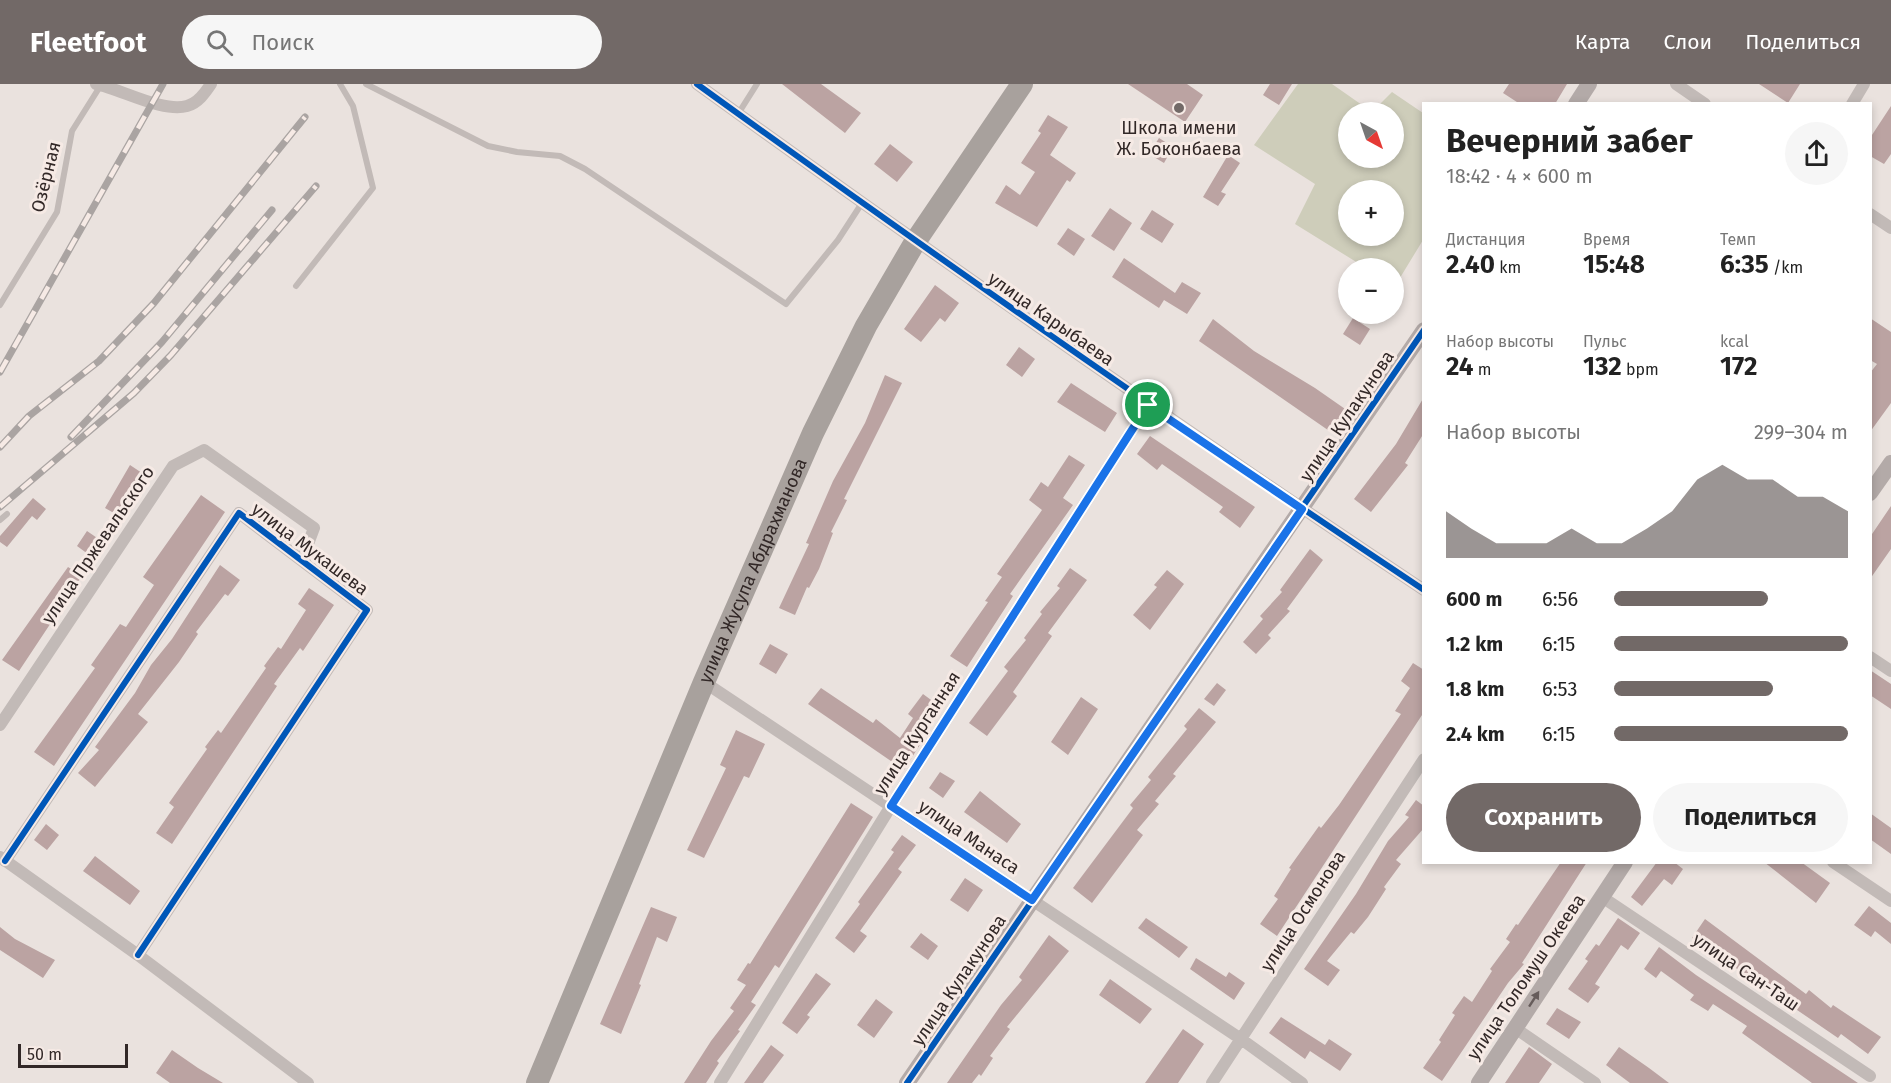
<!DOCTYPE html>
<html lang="ru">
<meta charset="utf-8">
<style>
body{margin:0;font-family:"Fira Sans",sans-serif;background:#f6f6f6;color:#222;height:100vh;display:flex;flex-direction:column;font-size:22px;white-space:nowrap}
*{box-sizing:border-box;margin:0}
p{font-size:20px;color:#767676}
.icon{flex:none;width:33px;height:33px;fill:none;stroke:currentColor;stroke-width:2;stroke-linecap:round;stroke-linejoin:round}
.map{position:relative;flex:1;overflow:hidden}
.drawer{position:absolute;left:1422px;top:18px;width:450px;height:762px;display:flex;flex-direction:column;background:#fff;border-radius:0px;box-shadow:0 3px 9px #0003}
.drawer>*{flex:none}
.needle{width:39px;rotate:140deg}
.buttons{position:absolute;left:1338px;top:18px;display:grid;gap:12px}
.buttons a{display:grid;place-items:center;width:66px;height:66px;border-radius:50%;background:#fff;box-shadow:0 3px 9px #0003;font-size:30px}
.scale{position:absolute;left:18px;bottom:15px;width:110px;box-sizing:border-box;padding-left:6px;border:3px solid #322827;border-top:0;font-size:16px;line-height:21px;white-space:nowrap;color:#322827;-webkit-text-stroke:4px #f6eae5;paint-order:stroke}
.pin{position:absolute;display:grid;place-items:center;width:51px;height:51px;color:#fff;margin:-26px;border:3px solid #fff;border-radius:50%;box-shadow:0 2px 6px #0007}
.round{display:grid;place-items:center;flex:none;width:63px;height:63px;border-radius:32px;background:#f6f6f6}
.headline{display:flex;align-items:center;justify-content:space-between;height:102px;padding:0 24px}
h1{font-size:33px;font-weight:700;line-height:45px}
.metrics{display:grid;grid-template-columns:repeat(3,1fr);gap:9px;height:102px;padding:6px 24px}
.metrics div{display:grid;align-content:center}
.metrics b{font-size:26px;font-weight:700}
.metrics small{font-size:16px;font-weight:400}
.metrics p{font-size:16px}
.chart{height:168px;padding:12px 24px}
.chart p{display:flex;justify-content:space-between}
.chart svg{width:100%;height:108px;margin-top:6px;fill:#726967;opacity:.7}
.cta{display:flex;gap:12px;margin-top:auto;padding:12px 24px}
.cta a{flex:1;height:69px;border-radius:36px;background:#726967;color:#fff;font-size:24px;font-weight:700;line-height:69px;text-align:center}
.cta a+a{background:#f6f6f6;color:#222}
ul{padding:0 24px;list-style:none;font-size:20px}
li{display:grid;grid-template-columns:96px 72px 1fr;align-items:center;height:45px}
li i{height:15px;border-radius:8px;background:#726967}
header{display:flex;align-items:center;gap:36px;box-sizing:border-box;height:84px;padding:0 30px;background:#726967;color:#fff}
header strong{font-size:28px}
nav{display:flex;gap:33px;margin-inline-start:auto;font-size:21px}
.search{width:420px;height:54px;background:#f6f6f6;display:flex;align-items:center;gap:15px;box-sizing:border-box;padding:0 21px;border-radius:33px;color:#767676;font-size:22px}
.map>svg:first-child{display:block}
</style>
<header>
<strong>Fleetfoot</strong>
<div class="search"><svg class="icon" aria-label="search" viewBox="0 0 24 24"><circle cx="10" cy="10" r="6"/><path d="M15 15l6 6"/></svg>Поиск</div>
<nav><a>Карта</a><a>Слои</a><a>Поделиться</a></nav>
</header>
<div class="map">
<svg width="1891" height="999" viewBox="0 0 1891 999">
<rect width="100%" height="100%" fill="#eae2de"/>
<path fill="#cecdba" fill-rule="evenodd" d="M1298,0H1332L1372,28L1392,8L1423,29V156L1395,202L1394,184H1366L1295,140L1315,100L1254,61ZM1348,28H1394V74H1348ZM1348,106H1394V152H1348Z"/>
<path fill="#bba3a2" d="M782,0H821L861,29L845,49Z
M1128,0H1187L1203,11L1185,38Z
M1270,0H1292L1279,21L1263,11Z
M1509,0H1567L1555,20H1520L1503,9Z
M1759,0H1800L1788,19Z
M1891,22V70L1884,80L1870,72V54Z
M1048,31L1068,43L1050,71L1076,89L1070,98L1067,96L1037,143L995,119L1006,101L1020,111L1035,88L1021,79L1041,49L1038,47Z
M1159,54L1173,63L1164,79L1149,70Z
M890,60L913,78L897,98L874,80Z
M1228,71L1240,79L1221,108L1226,110L1218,122L1203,113Z
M1110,124L1132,139L1114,167L1091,152Z
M1152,126L1174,140L1162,159L1140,145Z
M1068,144L1085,155L1074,172L1057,160Z
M1124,174L1175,209L1182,198L1201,209L1187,230L1164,216L1159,224L1112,193Z
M935,201L959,219L945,238L940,234L921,258L904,245Z
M1353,234L1370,245L1360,261L1343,250Z
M1870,234L1891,248V319L1870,348V289L1877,280L1870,276Z
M1213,235L1254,267L1315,304L1348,327L1359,310L1365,314L1338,353L1199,257Z
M1019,263L1035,275L1022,293L1006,281Z
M885,291L902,299L844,415L847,416L831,448L833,449L819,485L809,504L807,503L795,531L779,524L809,460L806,459L833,397L865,339Z
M1071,299L1117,329L1105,348L1057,318Z
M1424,313V349L1405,379L1408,381L1371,428L1354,415L1396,360Z
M1150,352L1255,423L1240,444L1219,428L1223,423L1189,399L1162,380L1157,386L1137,370Z
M1069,371L1085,381L1063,414L1073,421L1010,510L1013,512L967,583L950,572L988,518L985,517L1002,493L997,490L1042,426L1029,416L1041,398L1048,403Z
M130,381L148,393L121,433L105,424Z
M201,411L225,428L54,682L34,668L95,584L91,581L120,540L126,543L154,501L143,493Z
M33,414L46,425L37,436L32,432L7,463L0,458V452Z
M1891,422V465L1870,495V453Z
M87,447L103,458L92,473L77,462Z
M1310,465L1323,476L1287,525L1290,527L1268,551L1271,554L1256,570L1243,558L1263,535L1260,532L1282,508L1280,506Z
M220,481L240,496L228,512L225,510L196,548L198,550L179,578L138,630L148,638L95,703L78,689L99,666L95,663L135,609L151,581L172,555Z
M68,483L82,492L19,587L2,576Z
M1070,484L1087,496L1048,549L1052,552L1013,608L1017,612L987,652L969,639L1008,587L1004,583L1026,556L1024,554L1042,530L1040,528L1060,504L1057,502Z
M1167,486L1184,500L1150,546L1133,531L1157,503L1154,501Z
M309,504L334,521L303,567L300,564L274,600L277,602L172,760L156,749L174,723L169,719L207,665L205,663L218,646L221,649L266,584L264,582L278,563L281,565L306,526L298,520Z
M770,560L788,570L776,590L759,580Z
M1413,579L1424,586V628L1277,852L1260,840L1278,815L1274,812L1291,785L1289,784L1319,742L1321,744L1339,721L1401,630L1395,627L1410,604L1401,597Z
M1870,586L1891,600V625L1870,611Z
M1217,599L1226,606L1214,622L1204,615Z
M821,604L873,639L876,635L900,654L913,634L908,630L923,610L942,624L918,657L921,659L904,686L808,620Z
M1081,613L1098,625L1068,671L1051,658Z
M1199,624L1216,638L1173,690L1176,692L1155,717L1159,720L1137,746L1143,751L1092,819L1073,804L1133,724L1130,721L1151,696L1148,693L1187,645L1184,642Z
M736,646L765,660L749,694L744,692L704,774L687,766L726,684L720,681Z
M940,688L955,697L943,714L929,704Z
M980,707L1021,740L1007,759L964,728Z
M1416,716L1424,722V744L1396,776L1401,780L1384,803L1386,805L1368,833L1354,850L1351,848L1327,877L1340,886L1328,902L1304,885L1356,810L1388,757L1409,733L1405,731Z
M851,719L873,733L779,884L775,881L751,918L756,921L738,946L740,947L717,977L719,979L706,999H684L711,957L734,927L730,924L746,901L737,896L748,879L750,880Z
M1870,729L1891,744V770L1870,755Z
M46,740L59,751L47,766L34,756Z
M902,751L916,761L898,785L902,788L860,847L867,852L854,869L835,854L860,820L858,818L894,768L891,766Z
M95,772L140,807L130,821L83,787Z
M1561,778H1587L1522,879L1524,880L1508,899L1442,997L1423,984L1441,958L1439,956L1455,931L1452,929L1464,912L1472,918L1492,887L1490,885L1510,858L1506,855L1516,840L1518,841Z
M1657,778H1674L1683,785L1672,801L1664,795L1642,822L1631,813Z
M1764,778H1801L1830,799L1816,819Z
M965,794L983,806L968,828L950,816Z
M1869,822L1891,839V860L1875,847L1871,853L1854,841Z
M651,823L677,833L667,858L657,853L639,900L641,901L621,950L600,940Z
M1146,834L1188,863L1179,874L1138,844Z
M1618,834L1640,849L1628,866L1621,861L1595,900L1600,903L1588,919L1568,905L1588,877L1585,875L1596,860L1599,862Z
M1705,835L1806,910L1809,906L1831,924L1833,921L1881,953L1868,970L1841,950L1838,954L1692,854Z
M0,843L15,855L55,876L43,894L0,866Z
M921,849L938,862L928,876L910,863Z
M1049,851L1069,867L1007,943L1010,945L990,972L993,974L981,992L979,990L972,999H947L1001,921L1022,896L1019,893Z
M1659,863L1696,891L1858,999H1812L1742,949L1747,942L1713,920L1708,927L1690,916L1694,911L1661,887L1656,894L1644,885Z
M1196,874L1226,893L1229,888L1245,899L1234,916L1190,885Z
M816,889L831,900L807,931L810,933L797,950L782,939Z
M1110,895L1152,925L1140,940L1099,911Z
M876,915L893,928L874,954L857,941Z
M1557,924L1581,938L1569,955L1546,940Z
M1281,933L1325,961L1329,955L1352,970L1340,987L1310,967L1305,975L1269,949Z
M1183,945L1204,960L1178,999H1145Z
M771,961L784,971L763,999H744Z
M1529,963L1552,980L1539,999H1505Z
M1619,963L1649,984L1669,999H1630L1606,981Z
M172,966L198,984L223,999H170L156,989Z"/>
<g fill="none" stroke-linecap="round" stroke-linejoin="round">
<path stroke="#c2bab7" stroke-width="6" d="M366,0L488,62L517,68L560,72L585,85L786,220L838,156L862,119
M738,30L757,0
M296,202L373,104L353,22L340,0
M0,221L57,128L72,47L101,1
M0,436L7,430"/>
<path stroke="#c2bab7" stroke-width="12" d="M96,0C121,5 163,29 187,22C198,19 205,9 211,0
M697,0C936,173 1178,342 1424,506
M1676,0L1705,20
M1852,20L1864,0
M1870,130L1891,144
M1870,573L1891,587
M704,598L1241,955L1302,999
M0,641L173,382L204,366L314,444L302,476
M0,773L138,871L308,999
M5,777L239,429L367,526L138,871
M1833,778L1891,817
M1602,813L1870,992
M1515,944L1595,999
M720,999L891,722L1148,321
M1212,999L1424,675"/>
<path stroke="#b3aaa8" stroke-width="16" d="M1576,20L1589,0
M1870,409L1891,379
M907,999L1424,246
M1479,999L1625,778"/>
<path stroke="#a8a19d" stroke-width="22" id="s1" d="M537,999L704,598L813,349L866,242L915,158L1022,0"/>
<g stroke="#aaa4a2" stroke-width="7">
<path id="rail" d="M0,288L163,0
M71,353L162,258L272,126
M0,363L29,332L99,277L154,219L305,33
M0,423L134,309L171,271L316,102"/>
</g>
<use href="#rail" stroke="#f6eae5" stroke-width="4.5" stroke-dasharray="14" stroke-linecap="butt"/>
<g stroke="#f6eae5" stroke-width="10">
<path id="cycleway" d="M697,0C936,173 1178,342 1424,506
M5,777L239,429L367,526L138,871
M907,999L1424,246"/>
</g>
<use href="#cycleway" stroke="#0057b8" stroke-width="6"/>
</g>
<defs><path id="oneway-solid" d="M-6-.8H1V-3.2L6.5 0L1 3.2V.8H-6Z" transform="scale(1.5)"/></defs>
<use fill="#665c5b" href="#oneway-solid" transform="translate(1534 915) rotate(-57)"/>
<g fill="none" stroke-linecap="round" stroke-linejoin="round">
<g stroke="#fff" stroke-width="12">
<path id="route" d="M1148,321L1302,425L1032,816L891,722Z"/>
</g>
<use href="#route" stroke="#1a73e8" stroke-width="8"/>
</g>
<circle fill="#726967" stroke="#f6eae5" stroke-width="2" cx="1179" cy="24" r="6"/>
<g text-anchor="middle" stroke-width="6" stroke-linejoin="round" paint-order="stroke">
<g font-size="18" fill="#322827" stroke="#f6eae5">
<text x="1179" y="50">Школа имени<tspan x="1179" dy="21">Ж. Боконбаева</tspan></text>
</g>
<g font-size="18" fill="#322827" stroke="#f6eae5">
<text transform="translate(46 93) rotate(-76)" y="6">Озёрная</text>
<text transform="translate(1051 235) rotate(35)" y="6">улица Карыбаева</text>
<text transform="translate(1347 332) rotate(-56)" y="6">улица Кулакунова</text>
<text transform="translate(98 461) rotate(-56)" y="6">улица Пржевальского</text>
<text transform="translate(310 465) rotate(37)" y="6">улица Мукашева</text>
<text dy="6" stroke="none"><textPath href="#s1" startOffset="556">улица Жусупа Абдрахманова</textPath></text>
<text transform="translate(917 649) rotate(-57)" y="6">улица Курганная</text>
<text transform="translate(969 753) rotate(34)" y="6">улица Манаса</text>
<text transform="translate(1303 827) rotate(-57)" y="6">улица Осмонова</text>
<text transform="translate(1746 888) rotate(34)" y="6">улица Сан-Таш</text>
<text transform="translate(1526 893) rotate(-56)" y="6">улица Толомуш Океева</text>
<text transform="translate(959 896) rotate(-56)" y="6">улица Кулакунова</text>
</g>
</g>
</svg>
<div class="buttons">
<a><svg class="needle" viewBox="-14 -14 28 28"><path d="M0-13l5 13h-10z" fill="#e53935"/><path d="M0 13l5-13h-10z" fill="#767676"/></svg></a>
<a>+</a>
<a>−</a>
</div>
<div class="scale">50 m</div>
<div class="pin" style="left:1148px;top:321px;background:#1e9e55"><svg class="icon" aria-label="arrive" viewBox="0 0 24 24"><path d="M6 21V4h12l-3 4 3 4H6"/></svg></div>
<section class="drawer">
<div class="headline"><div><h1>Вечерний забег</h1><p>18:42 · 4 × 600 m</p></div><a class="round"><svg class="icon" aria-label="share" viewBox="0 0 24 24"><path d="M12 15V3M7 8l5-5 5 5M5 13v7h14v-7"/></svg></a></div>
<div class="metrics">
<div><p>Дистанция</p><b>2.40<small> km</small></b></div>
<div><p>Время</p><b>15:48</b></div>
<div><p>Темп</p><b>6:35<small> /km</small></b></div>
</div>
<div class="metrics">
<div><p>Набор высоты</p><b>24<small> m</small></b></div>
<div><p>Пульс</p><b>132<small> bpm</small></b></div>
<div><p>kcal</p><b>172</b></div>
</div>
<div class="chart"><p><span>Набор высоты</span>299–304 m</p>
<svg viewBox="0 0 160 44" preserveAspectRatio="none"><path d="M0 44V25L10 32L20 38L30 38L40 38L50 32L60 38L70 38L80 32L90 25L100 12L110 6L120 12L130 12L140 19L150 19L160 25V44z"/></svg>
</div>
<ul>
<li><b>600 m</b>6:56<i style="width:66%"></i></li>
<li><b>1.2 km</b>6:15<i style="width:100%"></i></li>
<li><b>1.8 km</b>6:53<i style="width:68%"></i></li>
<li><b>2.4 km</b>6:15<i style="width:100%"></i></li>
</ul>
<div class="cta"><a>Сохранить</a><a>Поделиться</a></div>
</section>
</div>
